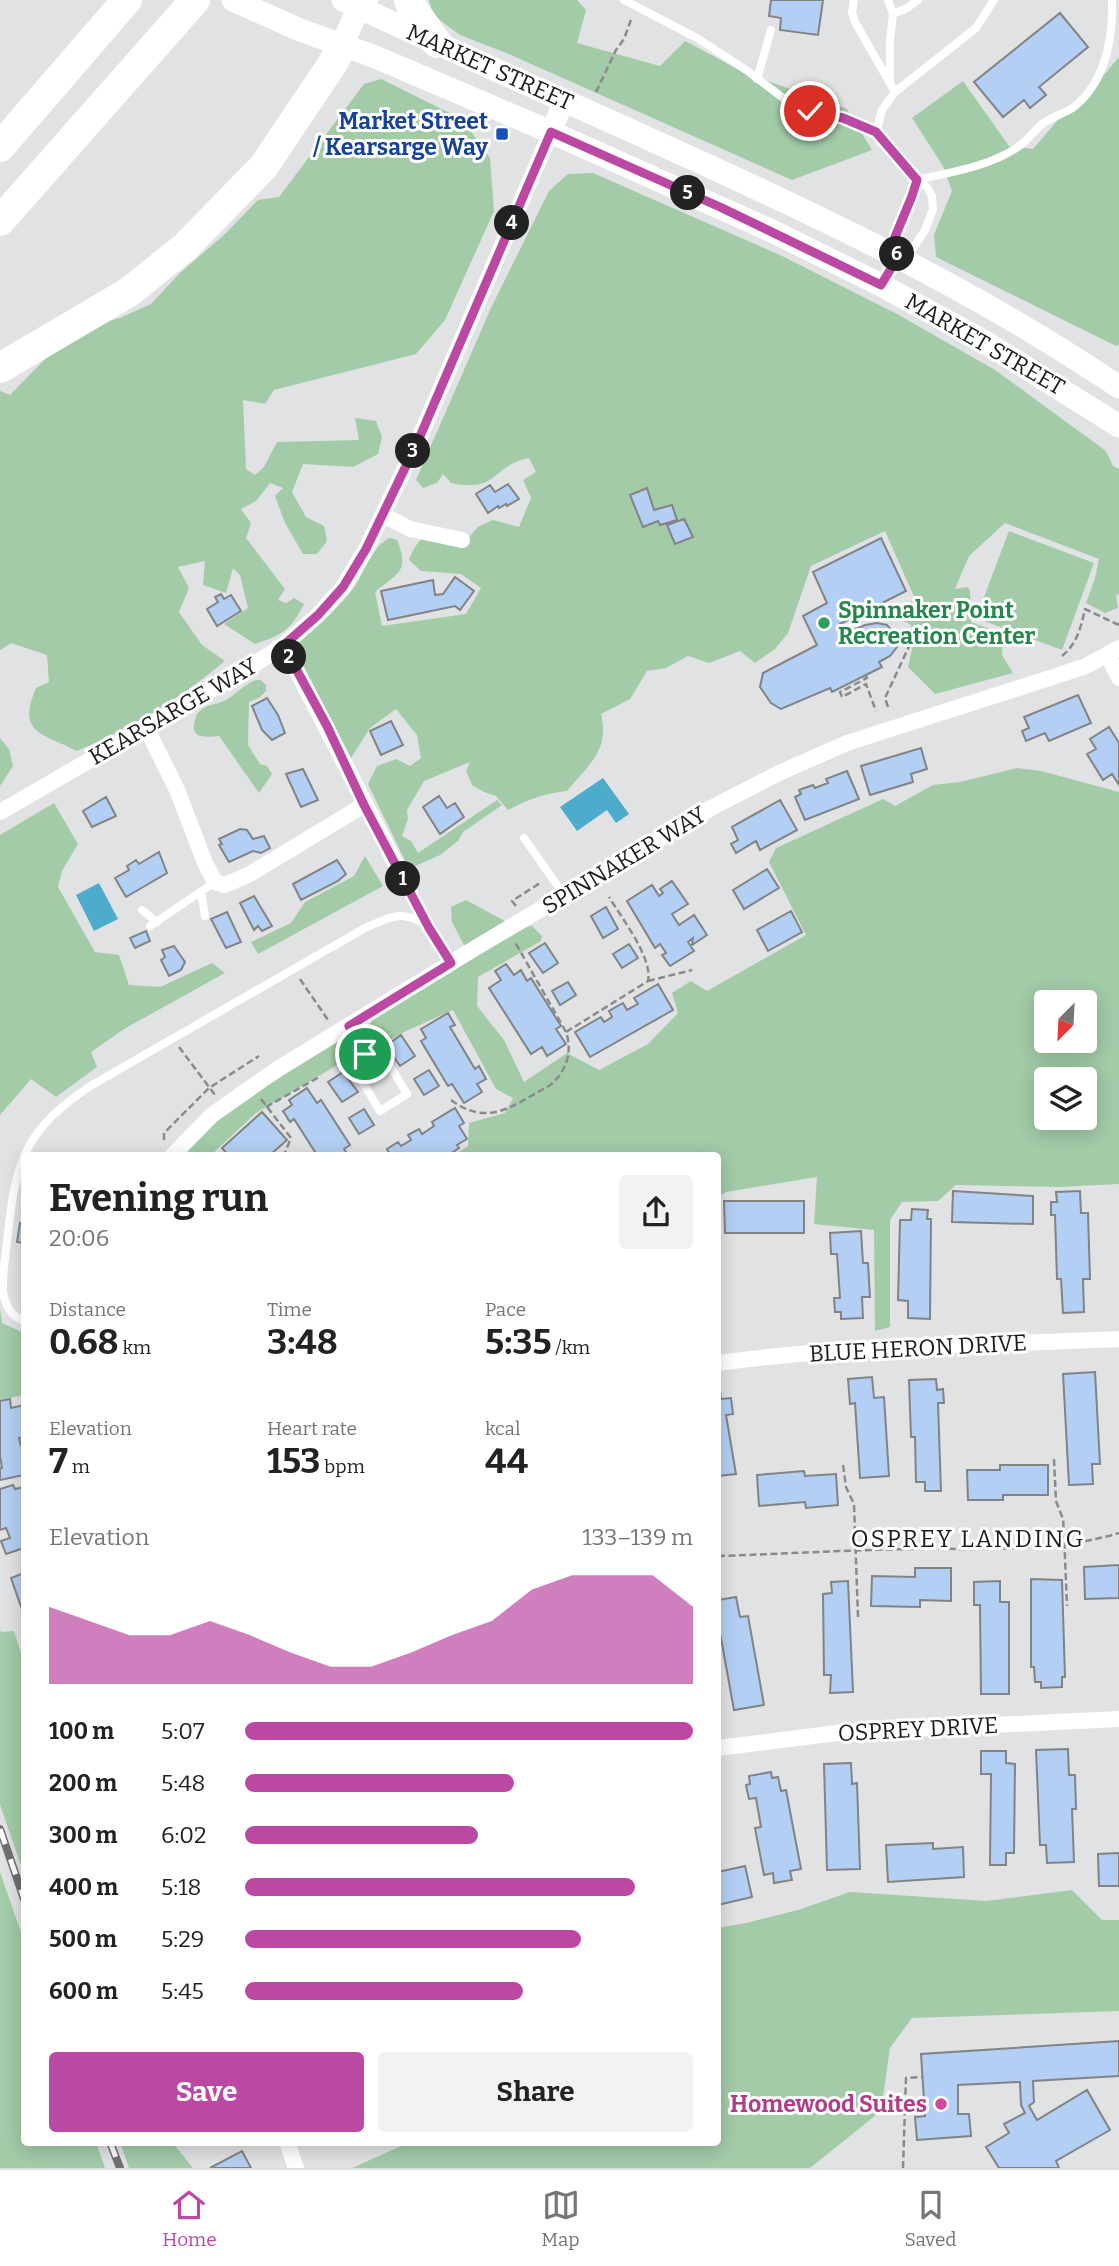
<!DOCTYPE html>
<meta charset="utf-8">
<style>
body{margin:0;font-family:Bitter,serif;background:#f2f2f2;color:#222;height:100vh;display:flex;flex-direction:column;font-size:26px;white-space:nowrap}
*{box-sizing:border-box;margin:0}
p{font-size:23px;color:#767676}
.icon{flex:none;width:38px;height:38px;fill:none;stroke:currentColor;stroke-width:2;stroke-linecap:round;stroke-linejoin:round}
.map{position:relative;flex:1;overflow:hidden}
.drawer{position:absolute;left:21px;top:1152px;width:700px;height:994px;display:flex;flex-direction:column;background:#fff;border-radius:7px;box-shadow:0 4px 18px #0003}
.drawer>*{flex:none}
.needle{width:46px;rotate:204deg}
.buttons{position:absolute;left:1034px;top:990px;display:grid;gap:14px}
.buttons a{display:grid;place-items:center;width:63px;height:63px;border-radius:7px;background:#fff;box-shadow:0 4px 18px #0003;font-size:35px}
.pin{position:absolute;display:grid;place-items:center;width:60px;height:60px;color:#fff;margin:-30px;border:4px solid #fff;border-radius:50%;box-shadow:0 2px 7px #0007}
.km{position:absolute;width:35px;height:35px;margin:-18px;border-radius:50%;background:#222;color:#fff;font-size:19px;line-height:35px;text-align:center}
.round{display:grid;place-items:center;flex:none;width:74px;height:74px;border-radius:7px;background:#f2f2f2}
.summary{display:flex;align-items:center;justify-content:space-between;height:119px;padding:0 28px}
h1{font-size:38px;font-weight:700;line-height:52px}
.stats{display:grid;grid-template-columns:repeat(3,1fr);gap:10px;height:119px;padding:7px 28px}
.stats div{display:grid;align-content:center}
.stats b{font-size:35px;font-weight:700}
.stats small{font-size:19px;font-weight:400}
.stats p{font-size:19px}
.chart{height:196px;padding:14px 28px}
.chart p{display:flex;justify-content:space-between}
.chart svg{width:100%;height:126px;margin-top:7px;fill:#bb49a3;opacity:.7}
.cta{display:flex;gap:14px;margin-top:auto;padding:14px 28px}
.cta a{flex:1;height:80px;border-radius:7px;background:#bb49a3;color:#fff;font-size:28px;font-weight:700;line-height:80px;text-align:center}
.cta a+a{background:#f2f2f2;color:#222}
ul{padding:0 28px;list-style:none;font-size:23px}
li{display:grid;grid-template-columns:112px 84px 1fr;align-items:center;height:52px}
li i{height:18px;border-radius:9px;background:#bb49a3}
.menu{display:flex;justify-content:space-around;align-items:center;height:98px;border-top:2px solid #e0e0e0;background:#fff;font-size:19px;color:#767676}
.menu a{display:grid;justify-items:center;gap:4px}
.menu .active{color:#bb49a3}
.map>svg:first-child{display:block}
</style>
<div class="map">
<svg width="1119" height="2168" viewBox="0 0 1119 2168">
<rect width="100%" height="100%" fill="#e1e2e4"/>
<path fill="#a3cba8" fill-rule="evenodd" d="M429,0H577L586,10L577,43L660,66L685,41L745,73L847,109L872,150L792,180L511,55L460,35L433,15Z
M1119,57V344L1116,346L936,257L934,235L952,191L943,166L912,118L963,81L1009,146L1033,149L1057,121L1077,107Z
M381,79L462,119L490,158L494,211L445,320L416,354L274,390L265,404L243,400L246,469L255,475L264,467L277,442L359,440L355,418L376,421L382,437L378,454L353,467L303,464L292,492L306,517L324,526L327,541L317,554H303L285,523L275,496L283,488L270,483L256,501L241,509L251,523L246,538L285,589L278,600L286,603L294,598L304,604C291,630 282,635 255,644L224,624L248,608L240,575L233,568L226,593L203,585L205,561L178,567L189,588L179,612L202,645L225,661C180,699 131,728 77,751C43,733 16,734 36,688L49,682L47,655L11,643L0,650V391L10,395L47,357L95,325L120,318L151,304L180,273L224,235L258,200L279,197L364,84Z
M593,173L782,256L897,314L995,370L1106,451L1113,466L1119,469V594L1116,595L1118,608L1105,613L1086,603L1095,578L1099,559L1005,523L969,556L955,589L967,587L970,590L971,622L1004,634L1002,655L1013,673L935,694L908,667L915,636L911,625L895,616L901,608L915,599L885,531L811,566L788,633L775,649L755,663L740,651L709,663L688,656L666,668L647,671L630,699L601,714C610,751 588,765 567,791C545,793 527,800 508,810L496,796L484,792L472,785L466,771L470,762L424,781L407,810L408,819L402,836L411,841L418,853L497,800L502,805L463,832L458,841L440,855L409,869L368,784L377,766L396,759L410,766L421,758L417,735L396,709L370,728L351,758L297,661L300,639C320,624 340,607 355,586C366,570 371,547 390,538L397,540C410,572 398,573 375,592L382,626L466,614L481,588L461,574L421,571L409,560C422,526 438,532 469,537L478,527L493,520L519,527L531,498L523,480L536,472L529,458C490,466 500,493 451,483L443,474L437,483L423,488L416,480L491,308L549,191L568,174Z
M1009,531L1094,563L1062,650L976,618Z
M256,680H261L266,685V691L259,698L249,702L248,745L260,764L267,766L272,774L259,793L219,736C207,737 189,740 195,721C197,715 195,716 200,711C207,704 216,705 224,701C236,695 244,684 256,680Z
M0,738L9,749L13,766L0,786Z
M1017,768L1041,771L1119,792V1184L1058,1187L956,1185L938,1201L902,1202L890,1220V1327L875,1331L874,1230L814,1224L817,1177L726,1192L718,1197V1155H454L468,1146L469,1123L505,1113L513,1098L496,1089L453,1010L406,1031L365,1054L361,1040L373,1019L469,955L452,922L451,907L466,900L503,920L512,929L532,926L542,936L541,941L478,977L477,1006L504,1040L524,1082L567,1053L599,1070L648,1044L678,1013L672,993L691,981L707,991L806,935L769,862L776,848L883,799L895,806L933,785L960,782ZM1046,1003H1085V1041H1046ZM1046,1080H1085V1118H1046Z
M54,803L78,844L62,871L58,887L95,952L119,955L129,985L160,987L212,963L225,973L124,1029L91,1052L97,1067L56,1097L31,1079L0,1115V835Z
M365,856L383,886L258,954L251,942L291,923L305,902L354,876Z
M339,1041L348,1047L349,1058L256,1113L211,1155H182C224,1107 286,1075 339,1041Z
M0,1309L2,1323L24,1333V1395L0,1400Z
M0,1629L1,1632L14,1631L24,1663V1718L23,1723L24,1729V1874L0,1805Z
M0,1872L24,1941V2142H96L105,2168H0Z
M1072,1890L1102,1920H1119V2011L912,2018L890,2048L881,2111L810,2168H352L410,2142H718V1928L746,1923L798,1910L850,1892L987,1901Z
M120,2142H172L193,2168H129Z"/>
<path fill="#4dabcc" d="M603,778L629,814L616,823L607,810L577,831L560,807Z
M99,883L118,919L94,931L76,895Z"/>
<path fill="#b4cff4" stroke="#818384" stroke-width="2" d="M771,0H823L818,35L780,30L781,18L769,16Z
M1060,13L1088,47L1039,87L1046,95L1030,108L1024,100L1003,117L974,82Z
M508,484L519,499L507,506L506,504L499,508L498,506L488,513L476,494L490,485L495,492Z
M647,488L654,510L672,505L677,520L660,525L658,521L643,527L630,495Z
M684,519L693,537L675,544L667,525Z
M881,538L906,591L840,624L845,634L865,625L877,623L887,625L897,637V647L890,656L879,662L882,667L832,692L830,688L781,709L771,703L760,687L763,673L817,645L803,616L827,603L813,572Z
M455,577L474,591L460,610L455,606L388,620L381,591L433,580L435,595L443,594Z
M221,594L224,599L231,595L241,611L217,626L207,609L218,602L215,597Z
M1078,695L1091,723L1049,741L1045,733L1026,741L1022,731L1029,728L1024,717Z
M267,698L278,715L285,733L272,740L262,730L252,706Z
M391,721L403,745L381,755L370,731Z
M1109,727L1119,743V785L1112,774L1103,780L1087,754L1096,749L1090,739Z
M921,748L927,769L911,774L913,782L870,795L861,766Z
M303,769L318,800L301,807L286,774Z
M847,771L859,799L805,820L795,797L801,794L799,790L813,785L815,788L828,783L826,779Z
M439,796L447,808L455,803L464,817L440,834L423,807Z
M106,797L116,816L92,827L83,811Z
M780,800L797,830L760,850L756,841L736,853L731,844L738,840L732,827Z
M240,829L247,830L253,839L264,836L270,848L261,853L253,851L229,862L219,845L222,844L219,839Z
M159,852L167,873L126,897L115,878L129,870L127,866L136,860L139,864Z
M337,860L346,874L338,881L301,900L293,884Z
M767,869L779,888L744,909L733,890Z
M672,881L688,904L672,914L679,925L694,915L707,935L692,945L693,938L688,942L694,951L670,966L662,955L666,953L660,944L655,948L627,901L652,885L659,896L663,893L660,889Z
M254,896L272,926L262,931L258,926L254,930L240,903Z
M606,907L618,929L603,938L591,916Z
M791,911L802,932L768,951L757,930Z
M227,912L241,942L226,948L211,919Z
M146,931L150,941L135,948L130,938Z
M545,943L558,963L543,973L529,953Z
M629,944L638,958L622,968L613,954Z
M174,946L185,962L181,970L169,976L161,960L165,957L162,950Z
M506,964L514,975L521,970L527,981L531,978L561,1026L556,1029L566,1044L547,1056L542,1047L531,1054L489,988L501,980L495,971Z
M568,982L576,995L560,1005L552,991Z
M658,984L673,1010L590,1057L575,1032L601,1017L604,1022L612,1017L609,1011L623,1003L627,1010L638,1004L634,998Z
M448,1013L455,1025L450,1027L475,1069L479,1066L486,1079L477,1084L482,1092L464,1103L452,1084L448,1086L421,1041L426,1038L421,1029Z
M401,1035L415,1056L400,1066L386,1046Z
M429,1070L439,1086L424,1095L414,1079Z
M343,1072L358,1092L342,1102L328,1082Z
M307,1088L317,1103L321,1100L350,1145L344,1149L348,1155H317L294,1119L290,1122L283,1111L292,1105L289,1100Z
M455,1108L464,1123L459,1126L467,1139L457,1145L459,1148L449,1155H390L387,1149L398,1142L401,1146L411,1140L408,1135L419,1129L422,1134L434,1126L432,1122Z
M364,1109L374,1125L359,1134L349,1118Z
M262,1112L287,1140L270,1155H228L222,1148Z
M953,1191L1033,1196V1224L952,1222Z
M1080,1191L1081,1213H1088L1090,1279H1083L1084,1312L1063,1313L1061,1279H1057L1055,1215H1051V1202H1057L1056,1192Z
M724,1201H804V1233H725Z
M912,1209L928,1210L927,1219H931L930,1319L908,1318V1301L898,1300L900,1220H911Z
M20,1223L24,1224V1243L17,1242Z
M861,1231L863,1263H868L870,1297H862L863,1318L841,1319V1312H835L834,1298H840L837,1254H831L830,1233Z
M1095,1372L1100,1464H1092L1093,1484L1069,1485L1063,1374Z
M872,1377L874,1398L884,1397L889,1476L860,1478L855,1403L850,1404L848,1379Z
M936,1379L937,1390L943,1389L944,1403H938L941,1491H925V1482H916L915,1437H911L909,1380Z
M718,1390H720L721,1399L731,1398L733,1414L726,1415L736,1474L718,1476Z
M10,1399L11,1408L24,1405V1437L19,1438L21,1446H24V1475L0,1480V1468H2L0,1456V1401Z
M1000,1465H1048V1495H1003V1500H968L967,1470H1000Z
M804,1471L805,1476L836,1474L838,1505L806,1508L805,1502L759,1506L757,1475Z
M13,1485L15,1489L24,1487V1548L6,1554L1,1541L10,1538L6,1528L0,1530V1489Z
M1119,1565V1598L1085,1599L1084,1567Z
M915,1568H951V1601L920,1600V1607L871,1606L872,1576L915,1577Z
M24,1573V1615L11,1578Z
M1031,1579L1062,1580L1065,1677H1062V1687L1041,1688V1682H1035L1034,1667H1031Z
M848,1581L853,1692L830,1693L831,1675H824L823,1594L832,1593L831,1582Z
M1000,1581V1602H1009V1694H981L980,1605H974V1582Z
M736,1597L740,1617L748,1616L764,1705L734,1710L718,1622V1600Z
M1068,1749L1069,1775H1075L1076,1809H1072L1074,1862L1047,1863L1046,1845H1040L1036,1750Z
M981,1751H1006V1763L1015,1764L1014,1853H1006V1865H990L991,1774H981Z
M851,1763L852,1784L857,1783L860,1869L827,1870L824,1764Z
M771,1772L772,1778L778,1777L781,1791L786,1790L801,1869L790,1871L792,1880L774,1883L773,1873L764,1875L755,1828L761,1827L756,1798L749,1799L746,1785L750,1784L749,1776Z
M933,1843V1849L963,1847L964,1877L888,1882L886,1845Z
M1119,1853V1886H1099L1098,1854Z
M745,1866L752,1897L718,1905V1872Z
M1119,2041V2076L1033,2081L1034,2102L1029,2106L1037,2120L1087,2090L1110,2130L1056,2161L1059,2168H999L986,2147L1009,2133L1004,2124L1025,2113L1021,2105L1020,2082L958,2085V2114H969L971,2136L917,2140L915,2117L925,2116L921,2054Z
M242,2151L251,2168H210Z"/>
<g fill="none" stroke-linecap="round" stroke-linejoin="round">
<path stroke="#898a8b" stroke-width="2.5" stroke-dasharray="7 3.5" stroke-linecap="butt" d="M596,92L616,50L624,39L632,17
M1062,656C1077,644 1081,627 1085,609L1119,625
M865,676L867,678L840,692L842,697L866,684L876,711
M888,707L885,698L911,642L914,633L913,626
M516,906L512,901L540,883
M300,979L328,1020
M648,981L692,970
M566,1032L648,981C653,958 621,917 609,897
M179,1047L215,1095
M261,1099L291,1138L284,1155
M451,1100C489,1128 513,1105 549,1086C566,1073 573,1052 566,1032L515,942
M266,1107L321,1076
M164,1140V1133L209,1088L259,1056
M1054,1459L1056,1501L1063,1519L1064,1534L1067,1606
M843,1465L846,1487L854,1504L858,1617
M718,1556C782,1554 846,1550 911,1549C980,1548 1052,1553 1119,1533
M903,2168L906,2078L923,2077"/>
<path stroke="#fff" stroke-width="8" d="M624,0L697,38L749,72L791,104L810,111L843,118L876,133L917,180L927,187L932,196L933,209L925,230L914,247L897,257L881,285
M854,0L852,12L855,22L895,92
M888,0L893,14
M757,79L771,30
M890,83V40L893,14L907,8L918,0
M876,133L882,110L895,92L976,28L994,0
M917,180C951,172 988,167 1018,147C1027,141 1033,132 1041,125C1050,117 1064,114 1074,107C1106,81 1113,38 1112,0
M897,254L895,237L912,196L917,180
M524,838L564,895
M405,882L451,963
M201,892L205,916
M142,910L157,922
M150,926L215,882
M349,1025L365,1054L357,1073L380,1111L407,1094L386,1059L378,1054H365
M24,1321C11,1316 6,1306 3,1293C2,1273 6,1253 8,1233C16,1158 27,1128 92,1085L365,928C393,916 403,909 429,927"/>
<path stroke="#fff" stroke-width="16" d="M383,515L410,529L462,540
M285,644L288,654C328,730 366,806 405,882
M1108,656L1119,678
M146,727L178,792L205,863L215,882L225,885L250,874L364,805
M0,812L249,668L285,644L318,615L343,587L366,549L418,441L551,132
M173,1155L212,1115L279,1068L477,947L711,808L779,773L847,743L1053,677L1086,666L1119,648
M718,1363C850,1345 985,1345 1119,1339
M718,1748L845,1732L1119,1719
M287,2142L296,2168"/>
<path stroke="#fff" stroke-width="21" d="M551,132L564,101"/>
<path stroke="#fff" stroke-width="23" d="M233,0L300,30L373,56L551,132L774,232L881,285L985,342L1119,426
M343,0C444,47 545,92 647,138C809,211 971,287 1119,387
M342,45L359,7"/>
<path stroke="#fff" stroke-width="30" d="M409,0L411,6L437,43
M359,7L363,0
M0,147L127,0
M0,221L195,0
M0,368L129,292L185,247L264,166L333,63L342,45"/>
<g stroke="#6f6f71" stroke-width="8">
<path id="rail" d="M0,1829L24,1899
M110,2142L120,2168"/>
</g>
<use href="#rail" stroke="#fff" stroke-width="5" stroke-dasharray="16" stroke-linecap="butt"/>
</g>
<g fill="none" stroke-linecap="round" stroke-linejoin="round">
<g stroke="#fff" stroke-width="14">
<path id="route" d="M365,1054L349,1026L451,963L429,928L364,805L327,726L288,654L285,644L318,615L343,587L366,549L418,441L551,132L720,207L881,285L898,257L895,237L912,196L917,180L876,132L843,118L810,111"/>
</g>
<use href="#route" stroke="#bb49a3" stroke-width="9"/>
</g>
<rect fill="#1a4fb4" stroke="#fff" stroke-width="2.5" x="495" y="127" width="14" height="14" rx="3.5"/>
<circle fill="#2e9e5b" stroke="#fff" stroke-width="2.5" cx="824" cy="623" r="7"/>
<circle fill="#d1479c" stroke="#fff" stroke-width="2.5" cx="941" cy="2104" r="7"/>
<g text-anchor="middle" stroke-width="6" stroke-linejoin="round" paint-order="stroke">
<g font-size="23" fill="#1b1b1c" stroke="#fff">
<text transform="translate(490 67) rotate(24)" y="8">MARKET STREET</text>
<text transform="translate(985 344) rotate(30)" y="8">MARKET STREET</text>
<text transform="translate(173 711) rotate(-30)" y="8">KEARSARGE WAY</text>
<text transform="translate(624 860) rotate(-31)" y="8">SPINNAKER WAY</text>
<text transform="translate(918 1348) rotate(-3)" y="8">BLUE HERON DRIVE</text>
<text transform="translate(918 1729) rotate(-3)" y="8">OSPREY DRIVE</text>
</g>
<g font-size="23" font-weight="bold" fill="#164399" stroke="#fff" text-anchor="end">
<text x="488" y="129">Market Street<tspan x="488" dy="26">/ Kearsarge Way</tspan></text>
</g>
<g font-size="23" font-weight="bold" fill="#27864d" stroke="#fff" text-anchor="start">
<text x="838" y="618">Spinnaker Point<tspan x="838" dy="26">Recreation Center</tspan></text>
</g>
<g font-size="23" font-weight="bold" fill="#b23c85" stroke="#fff" text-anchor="end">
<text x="927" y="2112">Homewood Suites</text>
</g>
<g font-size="24" letter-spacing="2" fill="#1b1b1c" stroke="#fff">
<text x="968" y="1547">OSPREY LANDING</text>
</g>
</g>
</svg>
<div class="buttons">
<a><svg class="needle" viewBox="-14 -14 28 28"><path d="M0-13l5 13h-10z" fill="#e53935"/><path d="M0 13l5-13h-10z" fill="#767676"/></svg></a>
<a><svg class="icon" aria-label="layers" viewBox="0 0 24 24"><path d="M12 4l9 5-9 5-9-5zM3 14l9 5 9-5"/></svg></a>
</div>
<div class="pin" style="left:365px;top:1054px;background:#1e9e55"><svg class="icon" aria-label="arrive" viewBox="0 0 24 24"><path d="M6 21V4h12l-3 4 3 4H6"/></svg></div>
<div class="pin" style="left:810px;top:111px;background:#d93025"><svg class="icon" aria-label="check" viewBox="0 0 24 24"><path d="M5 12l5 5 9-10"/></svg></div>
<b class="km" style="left:403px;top:879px">1</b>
<b class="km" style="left:289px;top:657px">2</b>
<b class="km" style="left:413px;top:451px">3</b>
<b class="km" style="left:512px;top:223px">4</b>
<b class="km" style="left:688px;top:193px">5</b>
<b class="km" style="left:897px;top:254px">6</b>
<section class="drawer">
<div class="summary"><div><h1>Evening run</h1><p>20:06</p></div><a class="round"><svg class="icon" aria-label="share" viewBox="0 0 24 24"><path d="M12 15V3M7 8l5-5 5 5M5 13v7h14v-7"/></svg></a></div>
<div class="stats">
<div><p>Distance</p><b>0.68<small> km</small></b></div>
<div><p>Time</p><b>3:48</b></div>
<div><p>Pace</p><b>5:35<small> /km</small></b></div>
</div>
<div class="stats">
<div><p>Elevation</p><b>7<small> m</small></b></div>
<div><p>Heart rate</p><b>153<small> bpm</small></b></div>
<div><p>kcal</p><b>44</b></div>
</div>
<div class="chart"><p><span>Elevation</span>133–139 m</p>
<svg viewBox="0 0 160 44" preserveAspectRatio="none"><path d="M0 44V17L10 22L20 27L30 27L40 22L50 27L60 33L70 38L80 38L90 33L100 27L110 22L120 11L130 6L140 6L150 6L160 17V44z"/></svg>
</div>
<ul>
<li><b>100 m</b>5:07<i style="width:100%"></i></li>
<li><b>200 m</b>5:48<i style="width:60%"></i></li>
<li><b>300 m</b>6:02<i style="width:52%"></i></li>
<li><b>400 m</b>5:18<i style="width:87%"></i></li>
<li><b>500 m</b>5:29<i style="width:75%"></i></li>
<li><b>600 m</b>5:45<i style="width:62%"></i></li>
</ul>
<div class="cta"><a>Save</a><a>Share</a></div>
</section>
</div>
<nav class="menu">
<a class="active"><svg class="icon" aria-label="home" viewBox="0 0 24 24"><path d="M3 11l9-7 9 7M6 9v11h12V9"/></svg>Home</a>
<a><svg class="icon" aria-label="map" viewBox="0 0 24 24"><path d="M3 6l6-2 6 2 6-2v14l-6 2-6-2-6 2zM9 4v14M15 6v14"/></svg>Map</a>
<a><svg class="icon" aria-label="saved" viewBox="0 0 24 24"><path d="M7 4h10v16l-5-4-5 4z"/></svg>Saved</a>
</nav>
